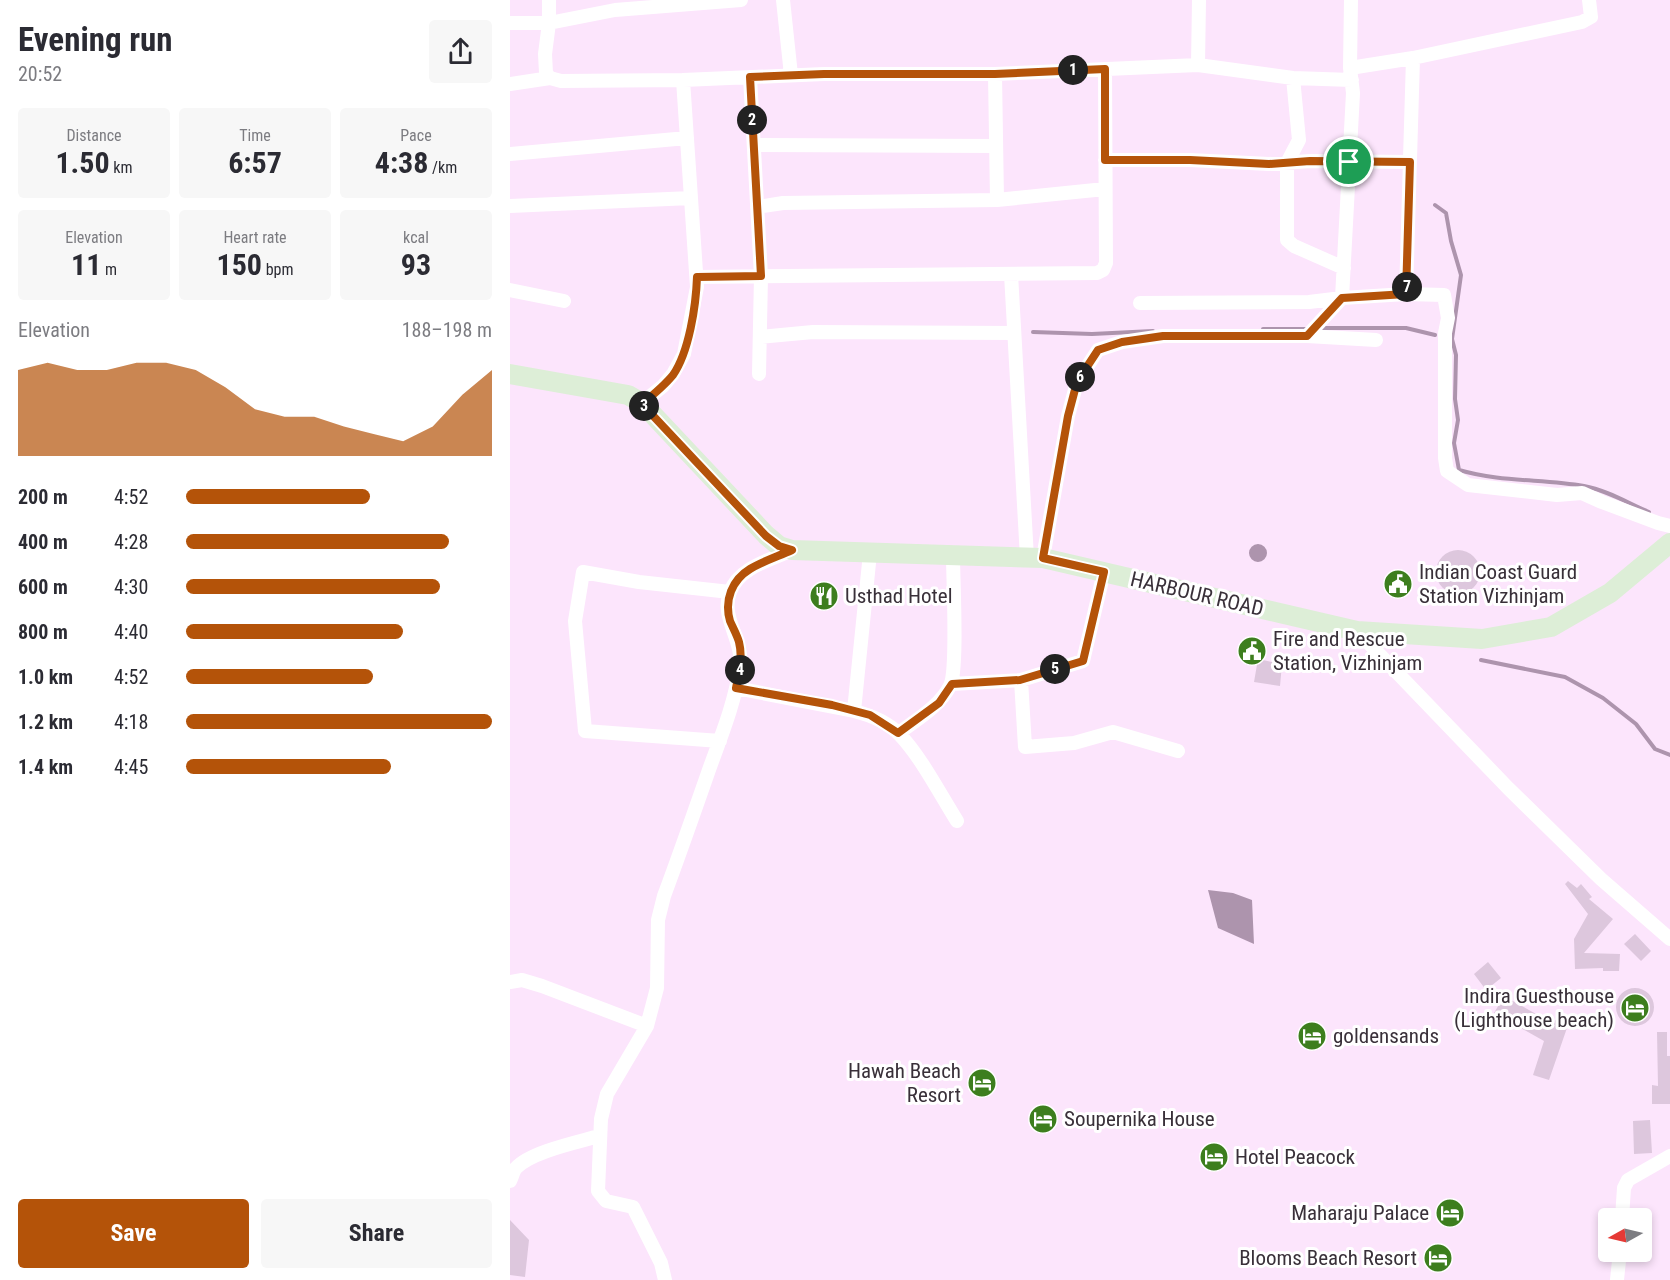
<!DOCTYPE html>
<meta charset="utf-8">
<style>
body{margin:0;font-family:"Roboto Condensed",sans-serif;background:#f7f7f7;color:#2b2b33;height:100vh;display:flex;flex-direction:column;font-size:22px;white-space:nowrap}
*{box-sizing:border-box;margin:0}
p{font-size:20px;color:#7c7c81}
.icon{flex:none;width:33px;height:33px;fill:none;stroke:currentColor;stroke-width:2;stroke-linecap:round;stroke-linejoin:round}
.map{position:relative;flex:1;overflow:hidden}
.panel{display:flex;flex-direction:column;background:#fff;width:510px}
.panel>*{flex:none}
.needle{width:39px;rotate:262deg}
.controls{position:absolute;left:1088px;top:1208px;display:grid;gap:12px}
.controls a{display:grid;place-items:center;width:54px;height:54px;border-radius:6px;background:#fff;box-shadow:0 3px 9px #0003;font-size:30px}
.pin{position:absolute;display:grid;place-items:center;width:51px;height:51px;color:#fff;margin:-26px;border:3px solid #fff;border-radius:50%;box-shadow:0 2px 6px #0007}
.km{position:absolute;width:30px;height:30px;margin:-15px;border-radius:50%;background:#222;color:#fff;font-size:16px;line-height:30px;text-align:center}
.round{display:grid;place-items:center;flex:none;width:63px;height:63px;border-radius:6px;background:#f7f7f7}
.summary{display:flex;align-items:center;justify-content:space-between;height:102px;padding:0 18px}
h1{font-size:33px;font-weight:700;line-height:45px}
.figures{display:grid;grid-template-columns:repeat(3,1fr);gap:9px;height:102px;padding:6px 18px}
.figures div{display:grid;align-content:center;border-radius:6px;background:#f7f7f7;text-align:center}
.figures b{font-size:30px;font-weight:700}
.figures small{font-size:16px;font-weight:400}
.figures p{font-size:16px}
.chart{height:168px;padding:12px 18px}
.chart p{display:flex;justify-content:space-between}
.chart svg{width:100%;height:108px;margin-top:6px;fill:#b45309;opacity:.7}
.cta{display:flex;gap:12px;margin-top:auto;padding:12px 18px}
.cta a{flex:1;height:69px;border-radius:6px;background:#b45309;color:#fff;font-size:24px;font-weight:700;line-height:69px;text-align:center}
.cta a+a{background:#f7f7f7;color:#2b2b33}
ul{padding:0 18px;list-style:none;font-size:20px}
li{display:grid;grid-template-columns:96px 72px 1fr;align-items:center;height:45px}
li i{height:15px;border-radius:8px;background:#b45309}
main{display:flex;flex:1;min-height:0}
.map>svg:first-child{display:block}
</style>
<main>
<section class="panel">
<div class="summary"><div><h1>Evening run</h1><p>20:52</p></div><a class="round"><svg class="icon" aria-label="share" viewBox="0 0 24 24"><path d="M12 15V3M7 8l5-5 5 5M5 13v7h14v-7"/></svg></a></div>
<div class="figures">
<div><p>Distance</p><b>1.50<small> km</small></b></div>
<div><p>Time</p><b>6:57</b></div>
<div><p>Pace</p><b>4:38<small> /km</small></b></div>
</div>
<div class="figures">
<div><p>Elevation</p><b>11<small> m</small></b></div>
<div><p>Heart rate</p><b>150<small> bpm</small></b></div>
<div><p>kcal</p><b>93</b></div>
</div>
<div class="chart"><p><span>Elevation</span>188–198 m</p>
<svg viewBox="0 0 160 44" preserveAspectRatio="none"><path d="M0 44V9L10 6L20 9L30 9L40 6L50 6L60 9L70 16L80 25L90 28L100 28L110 32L120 35L130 38L140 32L150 19L160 9V44z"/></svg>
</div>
<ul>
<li><b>200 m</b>4:52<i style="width:60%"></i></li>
<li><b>400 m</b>4:28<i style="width:86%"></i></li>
<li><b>600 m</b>4:30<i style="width:83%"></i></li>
<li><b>800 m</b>4:40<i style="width:71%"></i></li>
<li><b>1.0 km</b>4:52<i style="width:61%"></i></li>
<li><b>1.2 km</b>4:18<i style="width:100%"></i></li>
<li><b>1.4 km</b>4:45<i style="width:67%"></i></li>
</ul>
<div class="cta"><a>Save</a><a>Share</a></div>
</section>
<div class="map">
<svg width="1160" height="1280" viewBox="0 0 1160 1280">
<rect width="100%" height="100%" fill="#fce5fc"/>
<path fill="#ad94ad" d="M739 553a9 9 0 1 1 18 0a9 9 0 1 1-18 0Z
M698,890L723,893L742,900L744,944L708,928Z"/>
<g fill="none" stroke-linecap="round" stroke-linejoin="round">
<path stroke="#ad94ad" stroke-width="4" d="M925,205L936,213L941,241L951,275L942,339L946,355L945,399L948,420L944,443L949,470C990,482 1033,479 1074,486C1096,490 1118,503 1139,512
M810,328H896L925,335
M753,329H799
M523,332L582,334L643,331
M971,660L1055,677L1093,698L1126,724L1145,749L1160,755"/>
</g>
<path fill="#ddc7dd" d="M926 572a22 22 0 1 1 44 0a22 22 0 1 1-44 0Z
M748,659L772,664L770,686L744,682Z
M1058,881L1067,888L1071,884L1082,897L1079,899L1103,919L1074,953L1110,954L1109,971H1093V968L1065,969L1064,939L1078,914L1055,884Z
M1125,934L1141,951L1131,961L1114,944Z
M978,962L991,978L976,990L964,974Z
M1106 1007a19 19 0 1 1 38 0a19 19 0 1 1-38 0Z
M994,996L1044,1024L1045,1020L1058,1025L1039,1080L1023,1075L1034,1041L984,1013Z
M1147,1032H1157V1056H1160V1104H1142V1085L1148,1086Z
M1140,1120L1142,1153L1124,1154L1123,1121Z
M0,1220L19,1240L15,1277L0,1275Z"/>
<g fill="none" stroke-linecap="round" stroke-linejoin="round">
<path stroke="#fff" stroke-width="14" d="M39,0V23L35,54L36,73L40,78L51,81L173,80L314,74H485L688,65L689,0
M273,0L281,75
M0,23H39L105,10L231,0
M688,65L783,78L842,80
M840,68L903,58L1072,22L1081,17L1079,0
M485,74L487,200
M240,77L251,276L249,374
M783,78L789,140L777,163V240L784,246L834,268
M0,84L40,78
M244,145L486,146
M0,154L177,138
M595,160H680L759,164L800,161L900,162
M0,206L181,198
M247,207L273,203L487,200L595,189
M501,274L517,558
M187,277L587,273L593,270L596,263L595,69
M0,290L54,301
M896,294L903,58
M630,303L799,302L832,298L896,294L934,295L938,318L935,333V458L937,471L958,485L1047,495L1072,493L1092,502L1148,523L1160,526
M797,336L832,298L843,93L840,68L841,0
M250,337L303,332L504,333
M132,403L153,386L163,374L174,354L187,287L173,80
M533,558L558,416L567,382L588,350L612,342L653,336H797L866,340
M847,631L998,788L1091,879L1160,939
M511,680L515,747L564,743L603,732L668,751
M442,684L511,680L573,661L594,572
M226,688L344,711C360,715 378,722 390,735C411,757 430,794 447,821
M344,711L360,553
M389,733C407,719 429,707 440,686C448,671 443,579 443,556
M210,741L75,731L65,621L73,572L129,582L220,592
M0,982L12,980L32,986L137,1026
M0,1181C2,1178 3,1171 6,1168C20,1152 68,1142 89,1136
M1112,1218L1114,1188L1118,1180L1160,1156
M155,1280L151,1263L123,1207L96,1201L88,1191L91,1119L97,1094L137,1026L147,988L148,920L154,896C170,853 185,810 200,767C212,734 225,702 230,667C234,641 210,617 220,592C229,567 261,560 282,550
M1107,1280L1110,1251"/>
<path stroke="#ddeed7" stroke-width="20" d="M0,374L118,395L132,403L256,535L269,546L282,550L533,558L847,631L972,639L1041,627L1100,593L1160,543"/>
</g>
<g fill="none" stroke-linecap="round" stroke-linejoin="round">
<g stroke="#fff" stroke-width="12">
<path id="route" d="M595,69V160H680L759,164L800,161L900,162L896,294L832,298L797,336H653L612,342L588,350L567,382L558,416L533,558L594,572L573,661L510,680L442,684L429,703L388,733L360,715L322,705L226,688C229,673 233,658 229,642C227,635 223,628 220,621C214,600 222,580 240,569C253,561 269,556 282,550L269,546L256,536L132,404C143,395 154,386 163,375C179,352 186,306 187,277L251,276L240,77L314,74H485Z"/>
</g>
<use href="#route" stroke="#b45309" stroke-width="8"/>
</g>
<defs>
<g id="civic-disc" transform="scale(1.5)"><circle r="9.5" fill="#3d7e1e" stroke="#fff"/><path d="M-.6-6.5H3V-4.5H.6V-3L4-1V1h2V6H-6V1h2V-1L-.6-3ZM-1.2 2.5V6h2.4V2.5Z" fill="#fff"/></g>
<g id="restaurant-disc" transform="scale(1.5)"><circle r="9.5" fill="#3d7e1e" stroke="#fff"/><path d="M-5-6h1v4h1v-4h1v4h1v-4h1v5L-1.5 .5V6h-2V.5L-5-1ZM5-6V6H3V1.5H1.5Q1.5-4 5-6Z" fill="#fff"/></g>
<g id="hotel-disc" transform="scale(1.5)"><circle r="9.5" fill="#3d7e1e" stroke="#fff"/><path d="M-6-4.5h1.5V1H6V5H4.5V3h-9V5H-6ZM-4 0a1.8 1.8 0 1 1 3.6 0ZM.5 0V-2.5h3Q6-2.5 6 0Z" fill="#fff"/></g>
</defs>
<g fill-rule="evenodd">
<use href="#civic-disc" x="888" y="584"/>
<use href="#restaurant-disc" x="314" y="596"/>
<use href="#civic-disc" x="742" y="651"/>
<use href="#hotel-disc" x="1125" y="1008"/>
<use href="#hotel-disc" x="802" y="1036"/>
<use href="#hotel-disc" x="472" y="1083"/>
<use href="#hotel-disc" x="533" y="1119"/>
<use href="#hotel-disc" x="704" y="1157"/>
<use href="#hotel-disc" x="940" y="1213"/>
<use href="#hotel-disc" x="928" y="1258"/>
</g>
<g text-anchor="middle" stroke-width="6" stroke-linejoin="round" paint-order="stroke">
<g font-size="21" fill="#393039" stroke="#fff" text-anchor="start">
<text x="909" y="579">Indian Coast Guard<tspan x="909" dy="24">Station Vizhinjam</tspan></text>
<text x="335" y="603">Usthad Hotel</text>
<text x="763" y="646">Fire and Rescue<tspan x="763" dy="24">Station, Vizhinjam</tspan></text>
<text x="1104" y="1003" text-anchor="end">Indira Guesthouse<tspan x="1104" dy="24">(Lighthouse beach)</tspan></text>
<text x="823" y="1043">goldensands</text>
<text x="451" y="1078" text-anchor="end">Hawah Beach<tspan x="451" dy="24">Resort</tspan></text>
<text x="554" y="1126">Soupernika House</text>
<text x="725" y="1164">Hotel Peacock</text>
<text x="919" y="1220" text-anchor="end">Maharaju Palace</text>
<text x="907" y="1265" text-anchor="end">Blooms Beach Resort</text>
</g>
<g font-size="21" fill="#393039" stroke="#fff">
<text transform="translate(687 594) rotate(13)" y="7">HARBOUR ROAD</text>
</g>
</g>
</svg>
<div class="controls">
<a><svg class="needle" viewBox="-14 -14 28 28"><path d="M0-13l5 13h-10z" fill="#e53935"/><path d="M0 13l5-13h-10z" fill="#7c7c81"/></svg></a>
</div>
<div class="pin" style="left:839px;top:162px;background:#1e9e55"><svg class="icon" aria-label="arrive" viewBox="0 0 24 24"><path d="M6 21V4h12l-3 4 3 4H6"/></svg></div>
<b class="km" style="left:563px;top:70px">1</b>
<b class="km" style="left:242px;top:120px">2</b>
<b class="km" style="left:134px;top:406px">3</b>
<b class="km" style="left:230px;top:670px">4</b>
<b class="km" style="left:545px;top:669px">5</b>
<b class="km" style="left:570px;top:377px">6</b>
<b class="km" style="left:897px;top:287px">7</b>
</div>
</main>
